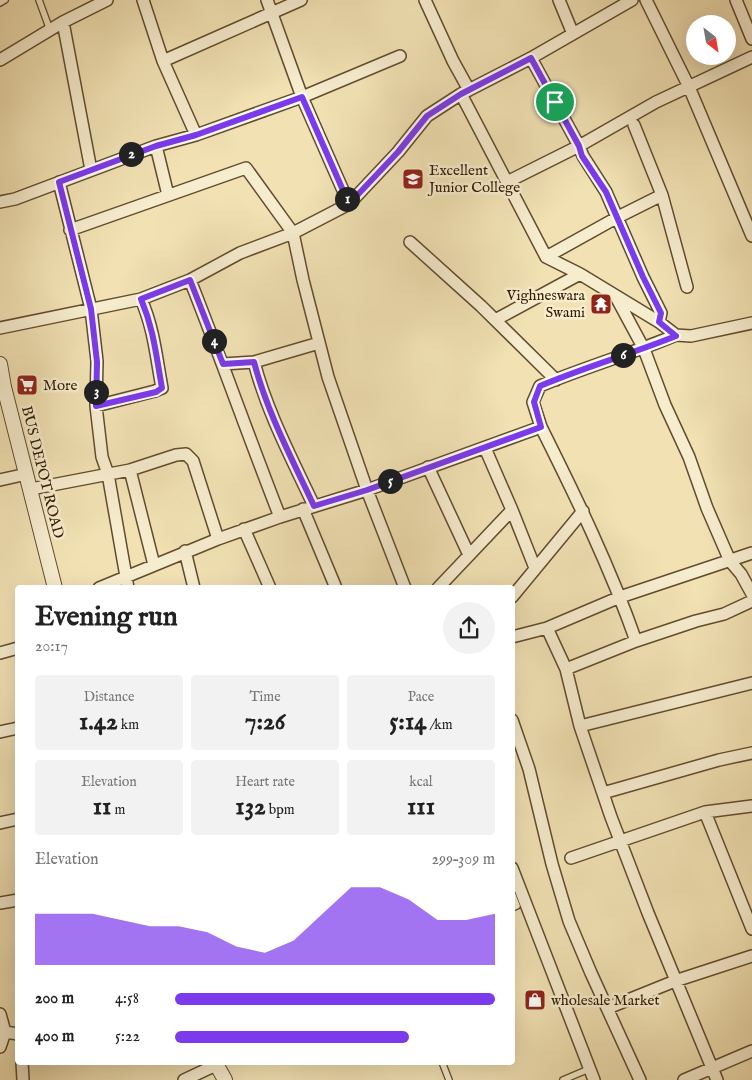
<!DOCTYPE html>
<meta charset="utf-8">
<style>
body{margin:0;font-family:"IM FELL English",serif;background:#f2f2f2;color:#222;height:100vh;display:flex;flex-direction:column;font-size:19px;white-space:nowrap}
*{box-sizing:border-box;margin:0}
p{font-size:16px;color:#767676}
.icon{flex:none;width:28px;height:28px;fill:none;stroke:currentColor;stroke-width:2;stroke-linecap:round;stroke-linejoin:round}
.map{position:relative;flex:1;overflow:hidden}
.side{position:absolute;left:15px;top:585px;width:500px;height:480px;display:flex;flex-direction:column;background:#fff;border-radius:5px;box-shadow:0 5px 20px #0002}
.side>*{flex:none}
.needle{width:32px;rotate:149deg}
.controls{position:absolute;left:686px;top:15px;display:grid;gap:10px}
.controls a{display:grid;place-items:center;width:50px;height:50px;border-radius:50%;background:#fff;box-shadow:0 5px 20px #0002;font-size:25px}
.pin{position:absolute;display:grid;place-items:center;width:42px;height:42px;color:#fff;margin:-21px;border:2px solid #fff;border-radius:50%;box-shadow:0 1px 5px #0007}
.km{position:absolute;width:25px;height:25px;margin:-12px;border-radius:50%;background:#222;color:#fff;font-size:14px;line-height:25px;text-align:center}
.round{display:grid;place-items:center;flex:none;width:52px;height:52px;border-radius:26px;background:#f2f2f2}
.head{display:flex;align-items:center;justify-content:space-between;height:85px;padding:0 20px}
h1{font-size:28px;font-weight:700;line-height:38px}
.stats{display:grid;grid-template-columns:repeat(3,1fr);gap:8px;height:85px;padding:5px 20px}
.stats div{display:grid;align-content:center;border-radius:5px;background:#f2f2f2;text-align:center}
.stats b{font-size:25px;font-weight:700}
.stats small{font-size:14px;font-weight:400}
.stats p{font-size:14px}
.chart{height:140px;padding:10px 20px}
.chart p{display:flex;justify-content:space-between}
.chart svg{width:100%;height:90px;margin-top:5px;fill:#7c3aed;opacity:.7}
ul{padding:0 20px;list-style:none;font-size:16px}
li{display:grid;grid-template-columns:80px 60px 1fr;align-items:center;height:38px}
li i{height:12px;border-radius:6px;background:#7c3aed}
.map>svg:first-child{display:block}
</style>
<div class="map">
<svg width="752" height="1080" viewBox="0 0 752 1080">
<rect width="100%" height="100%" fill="#f1e1b3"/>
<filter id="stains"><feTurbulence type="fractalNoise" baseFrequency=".004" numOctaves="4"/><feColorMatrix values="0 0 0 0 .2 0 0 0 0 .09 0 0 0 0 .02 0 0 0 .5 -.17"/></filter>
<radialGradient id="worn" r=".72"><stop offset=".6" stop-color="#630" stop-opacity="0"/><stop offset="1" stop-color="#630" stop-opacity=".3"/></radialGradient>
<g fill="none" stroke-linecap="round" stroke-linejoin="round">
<g stroke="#624c2e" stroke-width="8">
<path id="service" d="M39,0L50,30
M0,3L5,0
M512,893L517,906L512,908
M442,1062L449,1080
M563,1080L589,1069"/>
</g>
<g stroke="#624c2e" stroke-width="14">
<path id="minor" d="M143,0L163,61L196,135
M267,0L302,97L349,204
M425,0L453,61L469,90
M559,0L573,34
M646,0L689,87L752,236
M736,0L752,39
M63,22L91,170
M531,58L579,146L583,156L606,192L643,277L661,313L659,322
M0,60L63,22L107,0
M163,61L301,0
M461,94L546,257L580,274L659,322L676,335L691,336L752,323
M634,125L662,195L687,287
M156,146L168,195
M59,182L91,309L97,361L96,406
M507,182L579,146L656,102L752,57
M0,202L15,199L156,146L196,135L302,97L400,56
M70,230L246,168L293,233L303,280L328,377L367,490L405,588
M410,242L481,306L556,380
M546,257L618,217L662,195
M190,280C221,358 249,438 280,517
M616,297L644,349L665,405L689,457L707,508L730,561L741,574L752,594
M495,320L580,274
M0,328L141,299L190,280L240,253L293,233L349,204L398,152L427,116L461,94L531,58L632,0
M254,362C267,412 292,459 314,506
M223,364L254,362L319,343
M541,427C576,497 610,567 636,641
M485,448L512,510L535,568
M428,467L469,555
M130,470L154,565
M0,480L27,474
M31,489L130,470L176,455L186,454L193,461L218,539
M303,509L336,588
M244,529L270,588
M185,551L194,588
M99,588L218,539L280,517L367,490L541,427L533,402L540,386C585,367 631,354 676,335
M128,588L108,474L102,457L96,406L155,391L162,388C156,356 154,329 141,299
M438,588L512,510
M512,597L583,511
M547,628L566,669L580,726L611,817L648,913L717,1080
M512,637L547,628L620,597L752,553
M0,653L18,648
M566,669L636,641L696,621L724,614L752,601
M512,720L529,769L552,864L569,921L591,973L640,1080
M580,726L752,683
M0,732L18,728
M603,793L719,760L752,753
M705,812L752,929
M0,823L18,819
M571,858L705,812L752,806
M512,868L594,1080
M0,903L18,900
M608,1008L675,981L752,956
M0,1014L5,1032
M0,1047L5,1032L18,1034
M22,1062L23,1080
M184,1080L216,1065
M684,1080L752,1051"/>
</g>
<g stroke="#624c2e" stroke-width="16">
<path id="tertiary" d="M0,364L4,387L55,588
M215,1062L225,1080"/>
</g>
<use href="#service" stroke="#f6ecce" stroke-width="5.5"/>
<use href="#minor" stroke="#f6ecce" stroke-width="11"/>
<use href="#tertiary" stroke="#f6ecce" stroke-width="14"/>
</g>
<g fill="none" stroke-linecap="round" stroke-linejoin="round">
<g stroke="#fff" stroke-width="10">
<path id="route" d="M531,58L579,146L582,156L606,192L643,277L661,313L659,322L676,336C631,354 585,367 540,386L534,402L541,427L367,490L314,506C292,459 267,412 254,362L223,364L190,280L141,299C154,330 156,355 162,388L156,392L96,406L97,362L91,309L59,182L156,146L196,135L302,97L349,204L398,152L427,116L461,94Z"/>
</g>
<use href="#route" stroke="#7c3aed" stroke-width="6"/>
</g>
<defs>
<g id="university-square" transform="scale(1.125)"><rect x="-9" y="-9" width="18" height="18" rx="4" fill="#8f2418" stroke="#f6ecce"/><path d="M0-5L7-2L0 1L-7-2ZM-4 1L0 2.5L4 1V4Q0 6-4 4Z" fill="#fff"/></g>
<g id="temple-square" transform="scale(1.125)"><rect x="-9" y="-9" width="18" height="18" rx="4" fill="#8f2418" stroke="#f6ecce"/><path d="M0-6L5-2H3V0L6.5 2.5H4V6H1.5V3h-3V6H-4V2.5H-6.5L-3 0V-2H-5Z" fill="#fff"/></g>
<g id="supermarket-square" transform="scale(1.125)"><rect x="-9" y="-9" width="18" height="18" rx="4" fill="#8f2418" stroke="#f6ecce"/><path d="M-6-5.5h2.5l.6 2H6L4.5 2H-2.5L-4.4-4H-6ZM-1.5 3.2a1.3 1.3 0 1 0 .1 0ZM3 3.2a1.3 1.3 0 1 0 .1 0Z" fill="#fff"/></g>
<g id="shop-square" transform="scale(1.125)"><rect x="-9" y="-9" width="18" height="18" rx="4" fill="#8f2418" stroke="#f6ecce"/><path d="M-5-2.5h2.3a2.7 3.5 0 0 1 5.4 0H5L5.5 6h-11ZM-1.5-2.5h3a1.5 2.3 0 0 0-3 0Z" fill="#fff"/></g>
</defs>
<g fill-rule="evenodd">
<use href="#university-square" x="413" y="179"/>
<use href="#temple-square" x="601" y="304"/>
<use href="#supermarket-square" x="27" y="385"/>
<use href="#shop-square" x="535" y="1000"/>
</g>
<g text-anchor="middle" stroke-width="5" stroke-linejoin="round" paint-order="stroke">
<g font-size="15" fill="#331b02" stroke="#f6ecce" text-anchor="start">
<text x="429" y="175">Excellent<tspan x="429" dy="17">Junior College</tspan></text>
<text x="585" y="300" text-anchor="end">Vighneswara<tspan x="585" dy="17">Swami</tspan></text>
<text x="43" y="390">More</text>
<text x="551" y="1005">wholesale Market</text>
</g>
<g font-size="15" fill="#331b02" stroke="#f6ecce">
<text transform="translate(43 472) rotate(76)" y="5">BUS DEPOT ROAD</text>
</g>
</g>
<rect width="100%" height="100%" filter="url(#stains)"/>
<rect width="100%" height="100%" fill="url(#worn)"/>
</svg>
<div class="controls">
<a><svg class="needle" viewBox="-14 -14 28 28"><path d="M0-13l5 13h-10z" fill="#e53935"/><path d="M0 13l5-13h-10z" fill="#767676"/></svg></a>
</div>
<div class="pin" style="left:555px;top:102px;background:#1e9e55"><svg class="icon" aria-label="arrive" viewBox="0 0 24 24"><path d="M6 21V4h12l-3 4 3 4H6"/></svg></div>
<b class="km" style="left:347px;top:199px">1</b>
<b class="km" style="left:131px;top:154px">2</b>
<b class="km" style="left:96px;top:392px">3</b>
<b class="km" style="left:214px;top:341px">4</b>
<b class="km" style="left:390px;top:481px">5</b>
<b class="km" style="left:623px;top:355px">6</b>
<section class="side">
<div class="head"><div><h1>Evening run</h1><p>20:17</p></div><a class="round"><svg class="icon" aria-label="share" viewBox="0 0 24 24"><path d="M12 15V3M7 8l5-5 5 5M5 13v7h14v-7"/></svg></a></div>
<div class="stats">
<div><p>Distance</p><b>1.42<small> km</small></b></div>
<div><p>Time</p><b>7:26</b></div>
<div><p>Pace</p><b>5:14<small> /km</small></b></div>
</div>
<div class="stats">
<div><p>Elevation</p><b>11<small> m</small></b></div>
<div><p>Heart rate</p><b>132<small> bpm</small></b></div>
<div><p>kcal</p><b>111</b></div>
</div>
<div class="chart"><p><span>Elevation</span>299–309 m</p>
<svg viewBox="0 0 160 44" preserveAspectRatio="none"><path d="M0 44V19L10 19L20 19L30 22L40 25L50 25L60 28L70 35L80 38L90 32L100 19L110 6L120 6L130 12L140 22L150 22L160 19V44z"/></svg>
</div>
<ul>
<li><b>200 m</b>4:58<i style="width:100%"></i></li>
<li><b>400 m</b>5:22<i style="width:73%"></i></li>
</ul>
</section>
</div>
